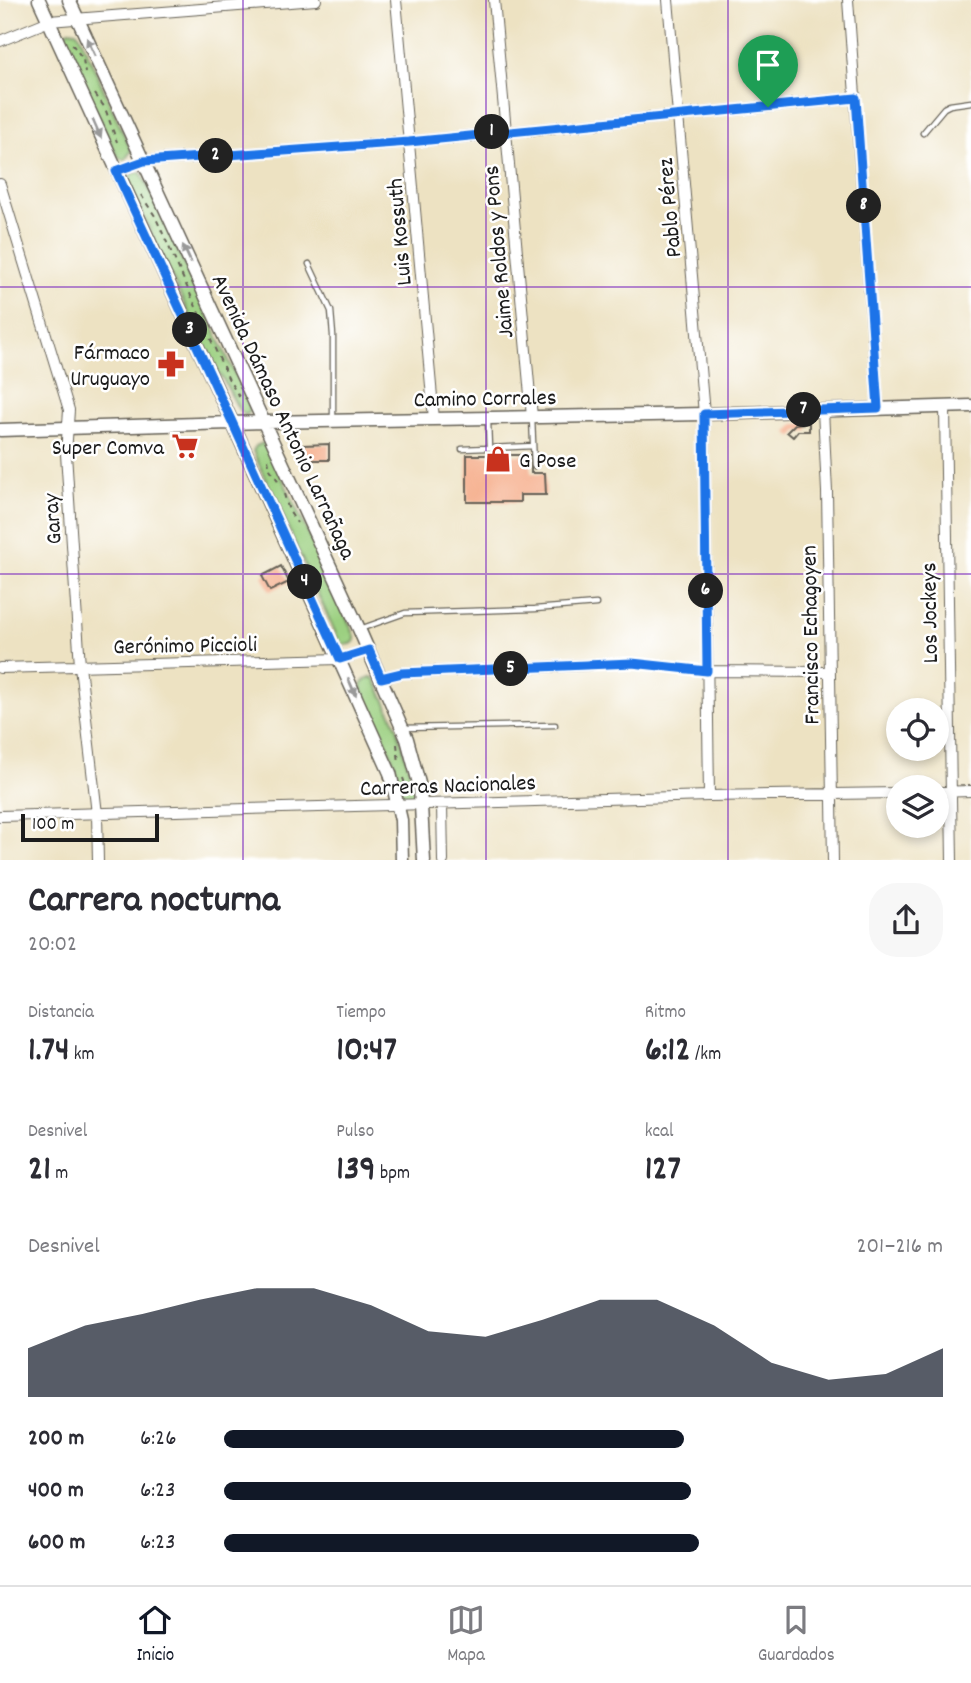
<!DOCTYPE html>
<html lang="es">
<meta charset="utf-8">
<style>
body{margin:0;font-family:Dekko,sans-serif;background:#f7f7f7;color:#2b2b33;height:100vh;display:flex;flex-direction:column;font-size:26px;white-space:nowrap}
*{box-sizing:border-box;margin:0}
p{font-size:23px;color:#7c7c81}
.icon{flex:none;width:38px;height:38px;fill:none;stroke:currentColor;stroke-width:2;stroke-linecap:round;stroke-linejoin:round}
.map{position:relative;height:860px;overflow:hidden}
.side{display:flex;flex-direction:column;background:#fff;flex:1}
.side>*{flex:none}
.controls{position:absolute;left:886px;top:698px;display:grid;gap:14px}
.controls a{display:grid;place-items:center;width:63px;height:63px;border-radius:50%;background:#fff;box-shadow:0 4px 10px #0003;font-size:35px}
.scale{position:absolute;left:21px;bottom:18px;width:138px;box-sizing:border-box;padding-left:7px;border:4px solid #1c1c1c;border-top:0;font-size:19px;line-height:24px;white-space:nowrap;color:#1c1c1c;-webkit-text-stroke:5px #fff;paint-order:stroke}
.pin{position:absolute;display:grid;place-items:center;width:60px;height:60px;color:#fff;margin:-72px -30px;border-radius:50% 50% 50% 0;rotate:-45deg;box-shadow:0 0 7px #0007}
.pin .icon{rotate:45deg}
.km{position:absolute;width:35px;height:35px;margin:-18px;border-radius:50%;background:#222;color:#fff;font-size:19px;line-height:35px;text-align:center}
.round{display:grid;place-items:center;flex:none;width:74px;height:74px;border-radius:28px;background:#f7f7f7}
.overview{display:flex;align-items:center;justify-content:space-between;height:119px;padding:0 28px}
h1{font-size:38px;font-weight:700;line-height:52px}
.stats{display:grid;grid-template-columns:repeat(3,1fr);gap:10px;height:119px;padding:7px 28px}
.stats div{display:grid;align-content:center}
.stats b{font-size:35px;font-weight:700}
.stats small{font-size:19px;font-weight:400}
.stats p{font-size:19px}
.chart{height:196px;padding:14px 28px}
.chart p{display:flex;justify-content:space-between}
.chart svg{width:100%;height:126px;margin-top:7px;fill:#111827;opacity:.7}
ul{padding:0 28px;list-style:none;font-size:23px}
li{display:grid;grid-template-columns:112px 84px 1fr;align-items:center;height:52px}
li i{height:18px;border-radius:9px;background:#111827}
.dock{display:flex;justify-content:space-around;align-items:center;height:98px;border-top:2px solid #e1e1e2;background:#fff;font-size:19px;color:#7c7c81}
.dock a{display:grid;justify-items:center;gap:4px}
.dock .active{color:#111827}
.map>svg:first-child{display:block}
</style>
<div class="map">
<svg width="971" height="861" viewBox="0 0 971 861">
<rect width="100%" height="100%" fill="#fff"/>
<filter id="ink" filterUnits="userSpaceOnUse"><feTurbulence type="fractalNoise" baseFrequency=".0143" numOctaves="2"/><feDisplacementMap in="SourceGraphic" scale="14" xChannelSelector="R" yChannelSelector="G"/><feConvolveMatrix kernelMatrix="1 2 1 2 8 2 1 2 1" color-interpolation-filters="sRGB"/></filter>
<filter id="wash" filterUnits="userSpaceOnUse"><feTurbulence type="fractalNoise" baseFrequency=".00686" numOctaves="4" result="noise"/><feDisplacementMap in="SourceGraphic" scale="28" xChannelSelector="R" yChannelSelector="G"/><feGaussianBlur stdDeviation="1.57" result="paint"/><feColorMatrix in="noise" values="0 0 0 0 0 0 0 0 0 0 0 0 0 0 0 0 0 1.4 0 .05"/><feComposite in="paint" operator="in"/></filter>
<g filter="url(#wash)">
<rect width="100%" height="100%" fill="#ede2c2"/>
<path fill="#9cd081" stroke="#5c764e" stroke-width="2" d="M69,30L76,31L79,34L129,146L131,151L125,160L119,158L115,152L66,46C64,39 62,35 69,30Z
M140,172L143,176L250,406L248,414L245,415L239,410L223,379L215,369L131,190L129,177L133,173Z
M263,443L269,449L355,636V641L351,644L343,645L339,641L253,451L256,446Z
M372,677L375,679L397,727L415,792L410,800H406C399,789 398,774 394,762C384,737 373,713 362,689C361,683 365,678 372,677Z"/>
<g id="blocks">
<path fill="#f5a984" d="M809,423V431H798L793,437L787,432L795,424Z
M329,444V460H303V445Z
M467,455H531V473H545L546,495H520V502H467Z
M281,566L289,582L270,591L262,576Z"/>
</g>
</g>
<g filter="url(#ink)">
<use href="#blocks" fill-opacity="0" stroke="#656156" stroke-width="2"/>
<g fill="none" stroke-linecap="round" stroke-linejoin="round">
<g stroke="#656156" stroke-width="7">
<path id="service" d="M923,133L944,108L950,105L971,102
M309,264L331,311L333,335V420
M532,418L534,466
M488,421L489,448
M462,449L533,446
M360,629L405,613L535,609L596,604
M403,728L555,725"/>
</g>
<g stroke="#656156" stroke-width="12">
<path id="minor" d="M396,0L434,419
M494,0L532,417
M668,0L704,414L709,796
M848,0L878,408
M0,41L49,21L316,0
M116,171L144,161L409,142L856,98
M0,184L69,410L66,454L80,666L97,814L98,861
M945,408L952,861
M823,410L827,492L833,861
M0,668L340,659L369,650
M707,671L828,672
M381,678L402,673L590,665
M936,792L971,791
M442,804L443,861
M0,816L709,796L898,793"/>
</g>
<g stroke="#656156" stroke-width="15">
<path id="tertiary" d="M39,0L233,424L390,773L401,820L402,861
M69,0L359,629L407,739L420,787L424,861
M0,430L265,422L704,414L971,406"/>
</g>
<path stroke="#656156" stroke-width="2" stroke-dasharray="5 5" stroke-linecap="butt" d="M72,44L83,59L85,73
M95,94L105,108L117,142
M141,195L155,216L229,380L241,400
M268,459L270,469L279,482
M284,494L289,511L297,523
M600,664L632,663L699,671
M397,744L399,763
M403,778L409,796"/>
<use href="#service" stroke="#fff" stroke-width="4.5"/>
<use href="#minor" stroke="#fff" stroke-width="10"/>
<use href="#tertiary" stroke="#fff" stroke-width="12"/>
</g>
<defs><path id="oneway-solid" d="M-6-.8H1V-3.2L6.5 0L1 3.2V.8H-6Z" transform="scale(1.75)"/></defs>
<g fill="#999">
<use href="#oneway-solid" transform="translate(91 47) rotate(-115)"/>
<use href="#oneway-solid" transform="translate(97 129) rotate(66)"/>
<use href="#oneway-solid" transform="translate(187 254) rotate(-115)"/>
<use href="#oneway-solid" transform="translate(352 687) rotate(66)"/>
</g>
</g>
<g fill="none" stroke-linecap="round" stroke-linejoin="round" filter="url(#ink)">
<g stroke="#fff" stroke-width="14">
<path id="route" d="M856,98L878,408L704,414L707,671L632,663L402,673L381,678L369,650L340,659L233,424L116,171L144,161L409,142Z"/>
</g>
<use href="#route" stroke="#1a73e8" stroke-width="9"/>
</g>
<path fill="none" stroke="#7b2cbf" stroke-width="2" stroke-opacity="0.55" d="M243,0V861M486,0V861M728,0V861M0,287H971M0,574H971"/>
<defs>
<g id="pharmacy-bare" transform="scale(2.1)"><path d="M-2-6h4v4h4v4h-4v4h-4v-4h-4v-4h4Z" fill="#c8321e" stroke="#fff" stroke-width="2.5" paint-order="stroke"/></g>
<g id="supermarket-bare" transform="scale(2.1)"><path d="M-6-5.5h2.5l.6 2H6L4.5 2H-2.5L-4.4-4H-6ZM-1.5 3.2a1.3 1.3 0 1 0 .1 0ZM3 3.2a1.3 1.3 0 1 0 .1 0Z" fill="#c8321e" stroke="#fff" stroke-width="2.5" paint-order="stroke"/></g>
<g id="shop-bare" transform="scale(2.1)"><path d="M-5-2.5h2.3a2.7 3.5 0 0 1 5.4 0H5L5.5 6h-11ZM-1.5-2.5h3a1.5 2.3 0 0 0-3 0Z" fill="#c8321e" stroke="#fff" stroke-width="2.5" paint-order="stroke"/></g>
</defs>
<g fill-rule="evenodd">
<use href="#pharmacy-bare" x="171" y="364"/>
<use href="#supermarket-bare" x="185" y="446"/>
<use href="#shop-bare" x="498" y="459"/>
</g>
<g text-anchor="middle" stroke-width="5" stroke-linejoin="round" paint-order="stroke">
<g font-size="23" fill="#1c1c1c" stroke="#fff">
<text transform="translate(668 208) rotate(-95)" y="8">Pablo Pérez</text>
<text transform="translate(398 232) rotate(-95)" y="8">Luis Kossuth</text>
<text transform="translate(497 252) rotate(-95)" y="8">Jaime Roldos y Pons</text>
<text transform="translate(485 397) rotate(-1)" y="8">Camino Corrales</text>
<text transform="translate(285 416) rotate(65)" y="8">Avenida Dámaso Antonio Larrañaga</text>
<text transform="translate(51 519) rotate(-94)" y="8">Garay</text>
<text transform="translate(928 613) rotate(-91)" y="8">Los Jockeys</text>
<text transform="translate(809 635) rotate(-91)" y="8">Francisco Echagoyen</text>
<text transform="translate(185 644) rotate(-1)" y="8">Gerónimo Piccioli</text>
<text transform="translate(448 784) rotate(-2)" y="8">Carreras Nacionales</text>
</g>
<g font-size="23" fill="#1c1c1c" stroke="#fff" text-anchor="end">
<text x="150" y="359">Fármaco<tspan x="150" dy="26">Uruguayo</tspan></text>
<text x="164" y="454">Super Comva</text>
<text x="519" y="467" text-anchor="start">G Pose</text>
</g>
</g>
</svg>
<div class="controls">
<a><svg class="icon" aria-label="locate" viewBox="0 0 24 24"><circle cx="12" cy="12" r="6"/><path d="M12 2v4M12 18v4M2 12h4M18 12h4"/></svg></a>
<a><svg class="icon" aria-label="layers" viewBox="0 0 24 24"><path d="M12 4l9 5-9 5-9-5zM3 14l9 5 9-5"/></svg></a>
</div>
<div class="scale">100 m</div>
<div class="pin" style="left:768px;top:107px;background:#1e9e55"><svg class="icon" aria-label="arrive" viewBox="0 0 24 24"><path d="M6 21V4h12l-3 4 3 4H6"/></svg></div>
<b class="km" style="left:492px;top:132px">1</b>
<b class="km" style="left:216px;top:156px">2</b>
<b class="km" style="left:190px;top:330px">3</b>
<b class="km" style="left:305px;top:582px">4</b>
<b class="km" style="left:511px;top:669px">5</b>
<b class="km" style="left:706px;top:591px">6</b>
<b class="km" style="left:804px;top:410px">7</b>
<b class="km" style="left:864px;top:206px">8</b>
</div>
<section class="side">
<div class="overview"><div><h1>Carrera nocturna</h1><p>20:02</p></div><a class="round"><svg class="icon" aria-label="share" viewBox="0 0 24 24"><path d="M12 15V3M7 8l5-5 5 5M5 13v7h14v-7"/></svg></a></div>
<div class="stats">
<div><p>Distancia</p><b>1.74<small> km</small></b></div>
<div><p>Tiempo</p><b>10:47</b></div>
<div><p>Ritmo</p><b>6:12<small> /km</small></b></div>
</div>
<div class="stats">
<div><p>Desnivel</p><b>21<small> m</small></b></div>
<div><p>Pulso</p><b>139<small> bpm</small></b></div>
<div><p>kcal</p><b>127</b></div>
</div>
<div class="chart"><p><span>Desnivel</span>201–216 m</p>
<svg viewBox="0 0 160 44" preserveAspectRatio="none"><path d="M0 44V27L10 19L20 15L30 10L40 6L50 6L60 12L70 21L80 23L90 17L100 10L110 10L120 19L130 32L140 38L150 36L160 27V44z"/></svg>
</div>
<ul>
<li><b>200 m</b>6:26<i style="width:64%"></i></li>
<li><b>400 m</b>6:23<i style="width:65%"></i></li>
<li><b>600 m</b>6:23<i style="width:66%"></i></li>
</ul>
</section>
<nav class="dock">
<a class="active"><svg class="icon" aria-label="home" viewBox="0 0 24 24"><path d="M3 11l9-7 9 7M6 9v11h12V9"/></svg>Inicio</a>
<a><svg class="icon" aria-label="map" viewBox="0 0 24 24"><path d="M3 6l6-2 6 2 6-2v14l-6 2-6-2-6 2zM9 4v14M15 6v14"/></svg>Mapa</a>
<a><svg class="icon" aria-label="saved" viewBox="0 0 24 24"><path d="M7 4h10v16l-5-4-5 4z"/></svg>Guardados</a>
</nav>
